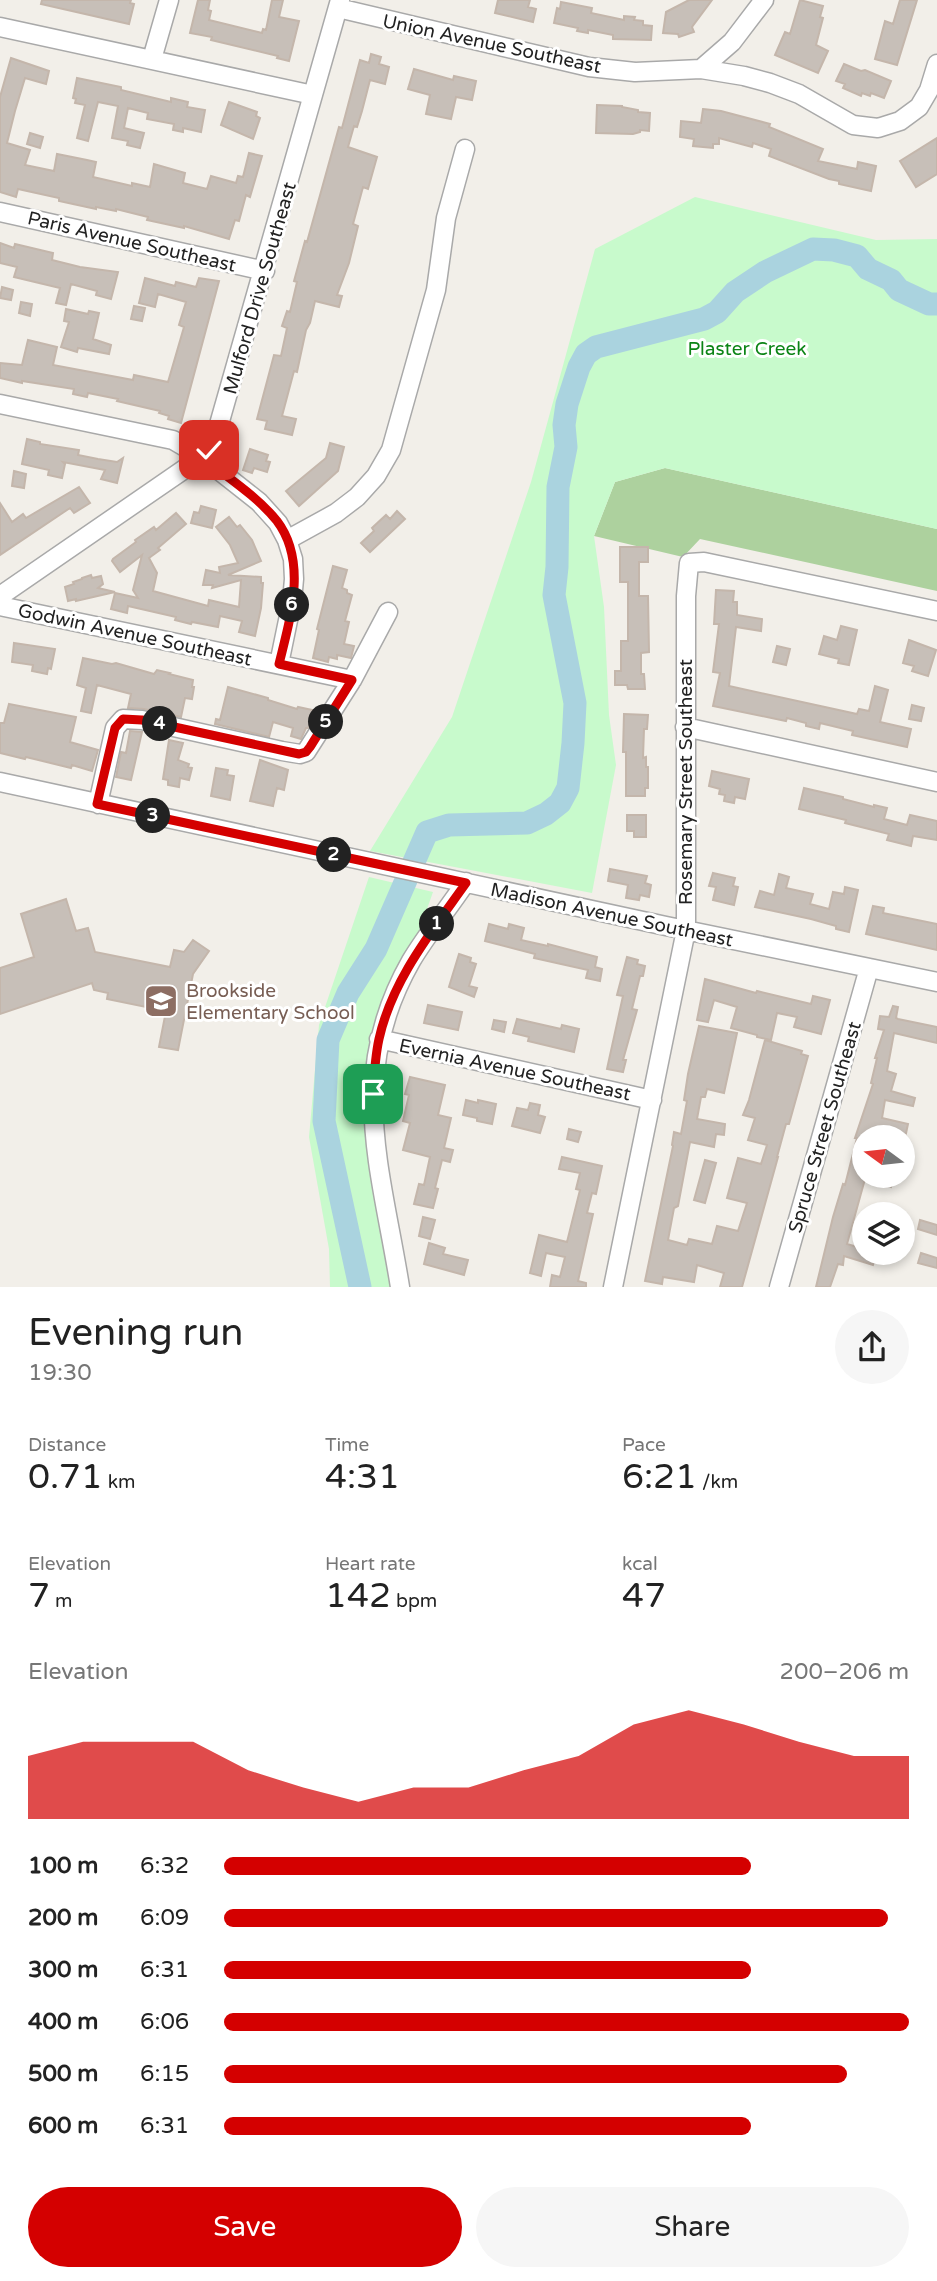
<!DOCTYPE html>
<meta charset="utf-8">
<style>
body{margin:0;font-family:"Varela Round",sans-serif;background:#f6f6f6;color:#222;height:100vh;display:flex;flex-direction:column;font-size:26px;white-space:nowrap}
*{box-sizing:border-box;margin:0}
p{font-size:23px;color:#767676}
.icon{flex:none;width:38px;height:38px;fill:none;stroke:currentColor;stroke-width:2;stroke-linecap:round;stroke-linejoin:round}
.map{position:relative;height:1287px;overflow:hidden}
.sheet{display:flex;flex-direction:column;background:#fff;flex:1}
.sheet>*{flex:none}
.needle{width:46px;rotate:285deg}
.tools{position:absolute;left:852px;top:1125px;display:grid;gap:14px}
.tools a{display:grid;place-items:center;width:63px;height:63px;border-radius:50%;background:#fff;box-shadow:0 4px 10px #0003;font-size:35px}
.pin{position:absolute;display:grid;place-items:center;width:60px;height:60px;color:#fff;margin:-30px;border-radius:14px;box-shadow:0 4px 10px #0006}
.km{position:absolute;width:35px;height:35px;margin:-18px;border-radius:50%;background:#222;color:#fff;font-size:19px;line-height:35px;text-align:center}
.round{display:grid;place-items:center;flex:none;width:74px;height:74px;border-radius:37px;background:#f6f6f6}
.overview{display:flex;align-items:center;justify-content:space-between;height:119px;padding:0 28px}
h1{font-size:38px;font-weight:600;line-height:52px}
.figures{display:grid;grid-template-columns:repeat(3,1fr);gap:10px;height:119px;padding:7px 28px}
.figures div{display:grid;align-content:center}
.figures b{font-size:35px;font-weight:600}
.figures small{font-size:19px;font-weight:400}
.figures p{font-size:19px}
.chart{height:196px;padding:14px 28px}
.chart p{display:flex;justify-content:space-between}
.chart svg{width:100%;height:126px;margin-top:7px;fill:#d40000;opacity:.7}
.primary-button{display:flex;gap:14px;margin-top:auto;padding:14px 28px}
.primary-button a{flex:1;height:80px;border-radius:42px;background:#d40000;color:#fff;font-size:28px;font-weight:600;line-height:80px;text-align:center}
.primary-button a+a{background:#f6f6f6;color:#222}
ul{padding:0 28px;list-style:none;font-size:23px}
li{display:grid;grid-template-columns:112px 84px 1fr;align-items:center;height:52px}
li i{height:18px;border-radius:9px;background:#d40000}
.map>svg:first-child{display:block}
</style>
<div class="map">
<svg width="937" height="1287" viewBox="0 0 937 1287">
<rect width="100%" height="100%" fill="#f2efe9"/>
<path fill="#add19e" d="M665,468L937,529V591L700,539L683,557L594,536L615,482Z"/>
<path fill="#c8facc" d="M695,197L876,240L937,239V529L665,468L615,482L594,536L604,607L609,715L616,765L592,893L370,851L452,717L531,482L595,249Z
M369,877L433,892L421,926L384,1009L373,1046L386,1251L390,1287H330L329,1249L309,1137L319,1025Z"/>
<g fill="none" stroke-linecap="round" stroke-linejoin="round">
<path stroke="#aad3df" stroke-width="23" d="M360,1287L324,1121L328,1040L348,993L376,949L427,832L449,825L527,823L546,814L560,803L568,788L573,743L575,703L554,595L557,567L558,487L566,447L564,425L567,404L579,367L586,354L596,347L704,319L717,312L735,292L765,272L813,249L834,250L857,256L868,269L891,280L899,290L929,304H937"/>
</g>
<path fill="#c7bfb8" stroke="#c4b6ab" stroke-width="2" d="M42,0H131L130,3L134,4L129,24L41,4Z
M198,0H210L208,10L211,11L209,20L262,33L263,29L266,30L272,0H283L279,17L299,21L289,61L277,58L278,56L211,40L212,37L190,33Z
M498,0H530L528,7L536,9L533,22L495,13Z
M689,0H712L692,27L694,32L679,37L678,34L663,33L666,12Z
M800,0L823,6L820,17L823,18L816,45L828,51L818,73L775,55L785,32L790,34Z
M900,0H917L897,65L875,59L885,21L893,24Z
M561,2L592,8L591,13L624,20V16L635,17L634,20L643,21V25L652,26L651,40L613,39V35L588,30V33L577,31L578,28L554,23L557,8L560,9Z
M371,54L381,57L379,64L389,67L385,84L370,80L362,111L357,127L354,126L348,147L377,157L368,189L363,187L353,224L358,226L349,263L337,295L342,296L339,307L315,301L310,323L306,330L297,372L294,371L282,416L296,419L292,435L265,429L267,421L257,419L274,355L281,356L287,328L282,326L287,311L290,312L297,282L294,281L305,241L307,242L339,127L342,128L360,60L369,63Z
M11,58L49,71L46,84L25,78L15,111L7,143L30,150L25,165L54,171L57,154L87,160L96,162L93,177L132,186V183L150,187L154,164L185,173L183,183L207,189L211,176L236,183L238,176L243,177L249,153L262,156L250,197L246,195L239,221L235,220L229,239L184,226V228L147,220L148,217L116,209V211L96,207V209L73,204L59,201V198L18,189L16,197L0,192V97Z
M844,64L861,71L865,70L891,81L884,98L871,93L870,96L862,93L861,96L843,88L845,84L836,81Z
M414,69L453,80L454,76L476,81L472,100L456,97L451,119L426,114L430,95L408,89Z
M77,78L121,87V90L171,102V98L188,102L187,107L205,110L201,132L183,128V132L173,130L174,124L147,119L148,113L128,108L124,128L144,133L140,148L127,145L128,141L112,138L118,106L98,102L88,141L77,138L85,105L75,103L76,99L73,98Z
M229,102L257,112L256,116L260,118L253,139L221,125Z
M597,105L622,106V107L638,110V112L650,113L649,131L640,130V132L633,134L596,133Z
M703,109L721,111L770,124L769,127L823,149L818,161L857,169L858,162L876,166L871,191L839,184V181L829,179L769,156L771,149L753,143L752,147L719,138V144H713V148L693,146L694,139L680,137L681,121L701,123Z
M30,133L43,137L40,148L27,144Z
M937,138V174L916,187L900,161Z
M0,243L14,248L15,244L53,253L52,260L80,267L118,272L111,299L96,295L97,291L71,284L66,305L56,303L60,288L14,277L17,267L0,263Z
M145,278L175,286L176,282L196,287L199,278L219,281L181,423L168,419L169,416L159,413L160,411L117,401L118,399L88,393L87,397L73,394L74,389L22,381V383L0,378V363L22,365L28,340L57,347L53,365L133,380L134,375L168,382L184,327L179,325L186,302L158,294L155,307L139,303Z
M2,287L13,290L11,300L0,298Z
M21,302L32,304L30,316L19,313Z
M134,306L145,308L142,321L131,319Z
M66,309L88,314L89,311L99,313L93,339L111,345L109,354L78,348L77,352L61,347L69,322L64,321Z
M27,439L40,442V444L79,450L78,455L98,459L117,462L123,458L117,483L101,479L105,470L63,462L65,464L62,478L48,475L49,470L22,464Z
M330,443L344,447L338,471L299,506L286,491L326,458Z
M250,449L268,455L266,461L270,462L267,472L254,468L252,473L243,470Z
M14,471L26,474L24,488L12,486Z
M79,487L90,503L74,513L70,508L0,555V503L12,522L23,514L26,518Z
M201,506L216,510L212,528L191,523L194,512L199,513Z
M397,511L405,519L370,552L361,543L374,531L372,528L386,515L390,519Z
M176,513L186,524L158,548L160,550L149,558L157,573L153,591L208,606L209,600L239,607L241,580L212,588L213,585H203L206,570L220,573L219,567L238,563L230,545L216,527L229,517L237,527L240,525L252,540L261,561L228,575L261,577V583H263L261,608L255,636L239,632L242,621L220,616L218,627L192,622L191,624L175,620L176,617L128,606L127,613L111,609L115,593L138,598L133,590L142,555L120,572L112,561L113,559L136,542L135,540L154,527L156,530Z
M620,547H648V562H639V596H648L649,652L641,653V674H644L645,689H628L627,685H615V671H621V641H628V582H620Z
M333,566L347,570L342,588L347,590V593L352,595L345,621L349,622L344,644L354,646L351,658L337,655V659L329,657L328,662L313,658L319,630L317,629Z
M91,575L92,578L101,576L103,584L98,588L115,592L76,601V599L68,601L65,587L74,584L73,582L82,579V578Z
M716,590L734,591L733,602H737V615L762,619L761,631L736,627L729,686L857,714L859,709L869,711L875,686L888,690L880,722L911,729L907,747L852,735L853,731L820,723L819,729L806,726V723L787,718L786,721L713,706L720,673L713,672L719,624H714Z
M841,626L857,630L849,665L838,663L839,659L819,654L824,636L837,640Z
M909,640L936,650L928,676L912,671L914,666L903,663Z
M14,643L55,649L51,669L48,668L47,674L32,671L33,665L12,662Z
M777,646L790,649L786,665L773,662Z
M83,658L112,664L116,663L154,674L157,670L170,673L169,674L193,680L192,687H194L192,699L185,698L181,717L144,709L128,708L131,694L97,685L91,713L81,711L86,688L77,685Z
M228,687L268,698V700L297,709L298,707L317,711L316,715L308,728H306L301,739L291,736L293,728L273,722L269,737L215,724L216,719L220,720Z
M9,704L76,717L70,742L98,750L92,771L72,765L71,768L26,757L25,759L0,753V723H4Z
M912,705L924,708L921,721L909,719Z
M624,714L648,715L647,729H644L643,758L646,757V767H648V788H645V796H626V752H623Z
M130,731L142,732L131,780L116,777L121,752L126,753Z
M169,740L183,743L178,760L189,764L188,767L192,768L189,780L180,778L179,787L168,785V780L163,779Z
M260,760L288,770L284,790L277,788L273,806L250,801Z
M216,768L228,770L227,775L234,776L230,800L211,796Z
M712,771L749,779L745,799L735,797L734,803L724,801L725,795L719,794L720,789L709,786Z
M804,788L843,797V799L874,807V805L887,808L884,819L907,825L910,815L937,821V840L913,836L911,846L887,840L889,834L845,823L846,820L799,809Z
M627,815H646V837H634V831H627Z
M610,869L647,876L645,883L651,885L649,897L640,895L639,900L626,898L628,885L608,881Z
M713,873L735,878L733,886L738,887L734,905L713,900L716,887L709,886Z
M779,874L789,877L786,888L813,894L810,904L829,909L833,892L844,894L845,887L858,890L849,932L836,929V926L811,919L755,907L760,891L774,895Z
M66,899L76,931L88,928L95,952L170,967L174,950L184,952L193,940L209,951L193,974L178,1050L159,1047L166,1011L107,999L108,993L94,990L92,983L0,1014V968L34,957L21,914Z
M873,906L884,908L883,913L937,924V950L866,934Z
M489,924L508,929L509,924L524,928L521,940L548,946V944L597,957L595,967L602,969L600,981L586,978L588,970L534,958L535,954L485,941Z
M459,954L471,958L470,962L476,964L469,986L477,988L474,997L449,987Z
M627,957L638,960L637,964L645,966L643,976H640L632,1009L637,1010L623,1060H626L623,1072L607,1069L623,996L617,995Z
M705,979L756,993L757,991L811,1004L813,996L830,1000L821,1034L794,1027L797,1017L777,1013L771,1040L757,1037V1035L731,1028L737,1007L714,1000L708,1022L697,1020Z
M428,1005L462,1012L458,1030L424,1023Z
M893,1006L898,1007L896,1018L898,1019L937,1027V1043L894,1033L887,1071L896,1074L891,1091L915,1098L913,1106L885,1100L882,1118L908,1124L905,1138L879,1133L878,1138H864V1176H895L891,1187L865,1179L847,1244L864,1249V1253H876L873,1265L844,1256L843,1265L838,1264L830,1287H816L833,1217L843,1184L845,1185L857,1138H855L873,1084L871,1083L877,1058H875L884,1030L878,1029L880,1016L889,1017Z
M517,1019L561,1029L562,1025L579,1029L574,1052L528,1041L529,1037L513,1033Z
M494,1020L506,1022L504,1032L492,1029Z
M699,1026L737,1033L724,1093L707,1089L705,1097H701L697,1119L725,1124L724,1135L716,1134L714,1147L690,1142L678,1206L674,1208L668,1240L687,1245L689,1239L712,1244L717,1226L738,1231L747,1203L727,1198L738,1158L761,1164L767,1145L748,1140L755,1118L743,1115L749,1100L765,1040L802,1051L801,1054L808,1056L789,1124H786L777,1157H778L742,1287H720L724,1273L697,1265L694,1282L663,1277L662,1284L645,1281L673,1146L672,1145L674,1132L681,1134L687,1101L684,1100L688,1074Z
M410,1077L445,1085L438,1115L451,1118L444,1148L453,1150L450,1162L442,1160L435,1188L438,1189L433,1208L414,1204L419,1184L424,1185L430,1157L403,1150L410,1123L403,1121L409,1095L405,1094Z
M466,1100L478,1103V1100L496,1104L492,1124L477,1121V1118L463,1115Z
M530,1103L540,1105L538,1115L545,1117L540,1133L512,1126L517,1108L528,1110Z
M569,1129L581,1132L578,1142L567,1139Z
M562,1157L602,1166L596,1194L592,1193L587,1213L593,1214L578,1281L586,1283V1287H550L552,1275L560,1277L565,1257L546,1253L541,1276L530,1273L539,1235L567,1242L580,1190L576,1189L580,1173L559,1169Z
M705,1160L716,1163L705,1203L694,1200Z
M423,1217L435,1220L430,1239L419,1236Z
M920,1220L937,1225V1235L918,1229Z
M429,1243L445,1248L443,1254L468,1260L464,1275L424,1264Z
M921,1253L937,1258V1268L918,1263Z"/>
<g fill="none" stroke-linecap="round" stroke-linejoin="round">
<g stroke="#a9a9a9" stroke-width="21">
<path id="minor" d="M338,8L589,67L635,72L701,69L744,76L770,83L799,94L853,125L878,128L900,121L919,107L929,90L937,64
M0,27L313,95
M152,59L169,0
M701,69L732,42L764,0
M0,212L265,271
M0,404L173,440L202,457L259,502L278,523L287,540L293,559L294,579L292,601L279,664
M287,540L336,513L357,497L376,476L391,450L436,290L446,218L465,149
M0,596L202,457L214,442L340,0
M0,606L352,680
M685,727L937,782
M0,782L666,926L937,982
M98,804L115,728L123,719L142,720L282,751L300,754L306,752L352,680L388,612
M379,1039L652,1100
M400,1287C381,1168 346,1075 411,961C427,934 448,909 466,882
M613,1287L686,930V596L689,563L704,562L937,611
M779,1287L869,968"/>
</g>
<use href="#minor" stroke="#fff" stroke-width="18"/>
</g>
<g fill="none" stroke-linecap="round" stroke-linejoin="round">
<g stroke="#fff" stroke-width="14">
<path id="route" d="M209,450L202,457C227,477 257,496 277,521C308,562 290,619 279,664L352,680L310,747L306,752L299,754L142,720L123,719L115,728L97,804L466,883C432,931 392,980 379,1039C375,1057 374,1076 373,1094"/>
</g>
<use href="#route" stroke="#d40000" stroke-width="9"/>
</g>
<defs>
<g id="school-square" transform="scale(1.75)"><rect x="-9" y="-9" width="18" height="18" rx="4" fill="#8d6e63" stroke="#fff"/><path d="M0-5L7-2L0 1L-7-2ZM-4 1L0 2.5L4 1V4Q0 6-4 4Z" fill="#fff"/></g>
</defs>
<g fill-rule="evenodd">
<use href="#school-square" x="161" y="1001"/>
</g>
<g text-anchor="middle" stroke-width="6" stroke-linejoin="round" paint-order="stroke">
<g font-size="19" fill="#222" stroke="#fff">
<text transform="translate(492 43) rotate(12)" y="7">Union Avenue Southeast</text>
<text transform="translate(132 241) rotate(13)" y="7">Paris Avenue Southeast</text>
<text transform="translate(259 288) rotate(-74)" y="7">Mulford Drive Southeast</text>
<text transform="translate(135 634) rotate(12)" y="7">Godwin Avenue Southeast</text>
<text transform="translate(685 782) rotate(-90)" y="7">Rosemary Street Southeast</text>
<text transform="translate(612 914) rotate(12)" y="7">Madison Avenue Southeast</text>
<text transform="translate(515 1069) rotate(12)" y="7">Evernia Avenue Southeast</text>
<text transform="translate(824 1127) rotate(-74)" y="7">Spruce Street Southeast</text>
</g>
<g font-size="19" fill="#0c8416" stroke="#fff">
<text x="747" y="355">Plaster Creek</text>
</g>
<g font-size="19" fill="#785e54" stroke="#fff" text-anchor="start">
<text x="186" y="997">Brookside<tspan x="186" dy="22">Elementary School</tspan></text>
</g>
</g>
</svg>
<div class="tools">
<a><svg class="needle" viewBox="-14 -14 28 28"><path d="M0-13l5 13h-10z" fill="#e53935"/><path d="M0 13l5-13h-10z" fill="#767676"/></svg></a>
<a><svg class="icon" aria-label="layers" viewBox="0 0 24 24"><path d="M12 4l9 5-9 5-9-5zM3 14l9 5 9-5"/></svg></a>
</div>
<div class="pin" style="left:373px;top:1094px;background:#1e9e55"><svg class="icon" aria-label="arrive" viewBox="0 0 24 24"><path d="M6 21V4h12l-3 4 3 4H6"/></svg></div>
<div class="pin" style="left:209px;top:450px;background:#d93025"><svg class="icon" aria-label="check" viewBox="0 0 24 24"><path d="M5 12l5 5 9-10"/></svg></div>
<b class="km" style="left:437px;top:924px">1</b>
<b class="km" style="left:334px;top:855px">2</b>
<b class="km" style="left:153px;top:816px">3</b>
<b class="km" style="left:160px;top:724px">4</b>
<b class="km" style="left:326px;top:722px">5</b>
<b class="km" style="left:292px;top:605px">6</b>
</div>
<section class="sheet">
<div class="overview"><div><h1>Evening run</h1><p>19:30</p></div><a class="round"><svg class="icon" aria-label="share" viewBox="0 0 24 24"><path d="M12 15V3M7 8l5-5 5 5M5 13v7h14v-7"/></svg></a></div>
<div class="figures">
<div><p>Distance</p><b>0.71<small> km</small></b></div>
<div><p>Time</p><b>4:31</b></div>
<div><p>Pace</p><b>6:21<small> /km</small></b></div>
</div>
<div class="figures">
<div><p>Elevation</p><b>7<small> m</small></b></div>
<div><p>Heart rate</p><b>142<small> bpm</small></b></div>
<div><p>kcal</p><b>47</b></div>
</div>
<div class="chart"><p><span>Elevation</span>200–206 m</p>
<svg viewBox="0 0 160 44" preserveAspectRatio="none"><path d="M0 44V22L10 17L20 17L30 17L40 27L50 33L60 38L70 33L80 33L90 27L100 22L110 11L120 6L130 11L140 17L150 22L160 22V44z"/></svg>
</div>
<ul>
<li><b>100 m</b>6:32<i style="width:77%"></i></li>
<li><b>200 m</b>6:09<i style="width:97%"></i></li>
<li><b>300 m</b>6:31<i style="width:77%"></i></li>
<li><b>400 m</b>6:06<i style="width:100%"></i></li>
<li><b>500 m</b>6:15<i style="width:91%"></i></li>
<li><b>600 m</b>6:31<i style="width:77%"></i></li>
</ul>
<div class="primary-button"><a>Save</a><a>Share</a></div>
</section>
